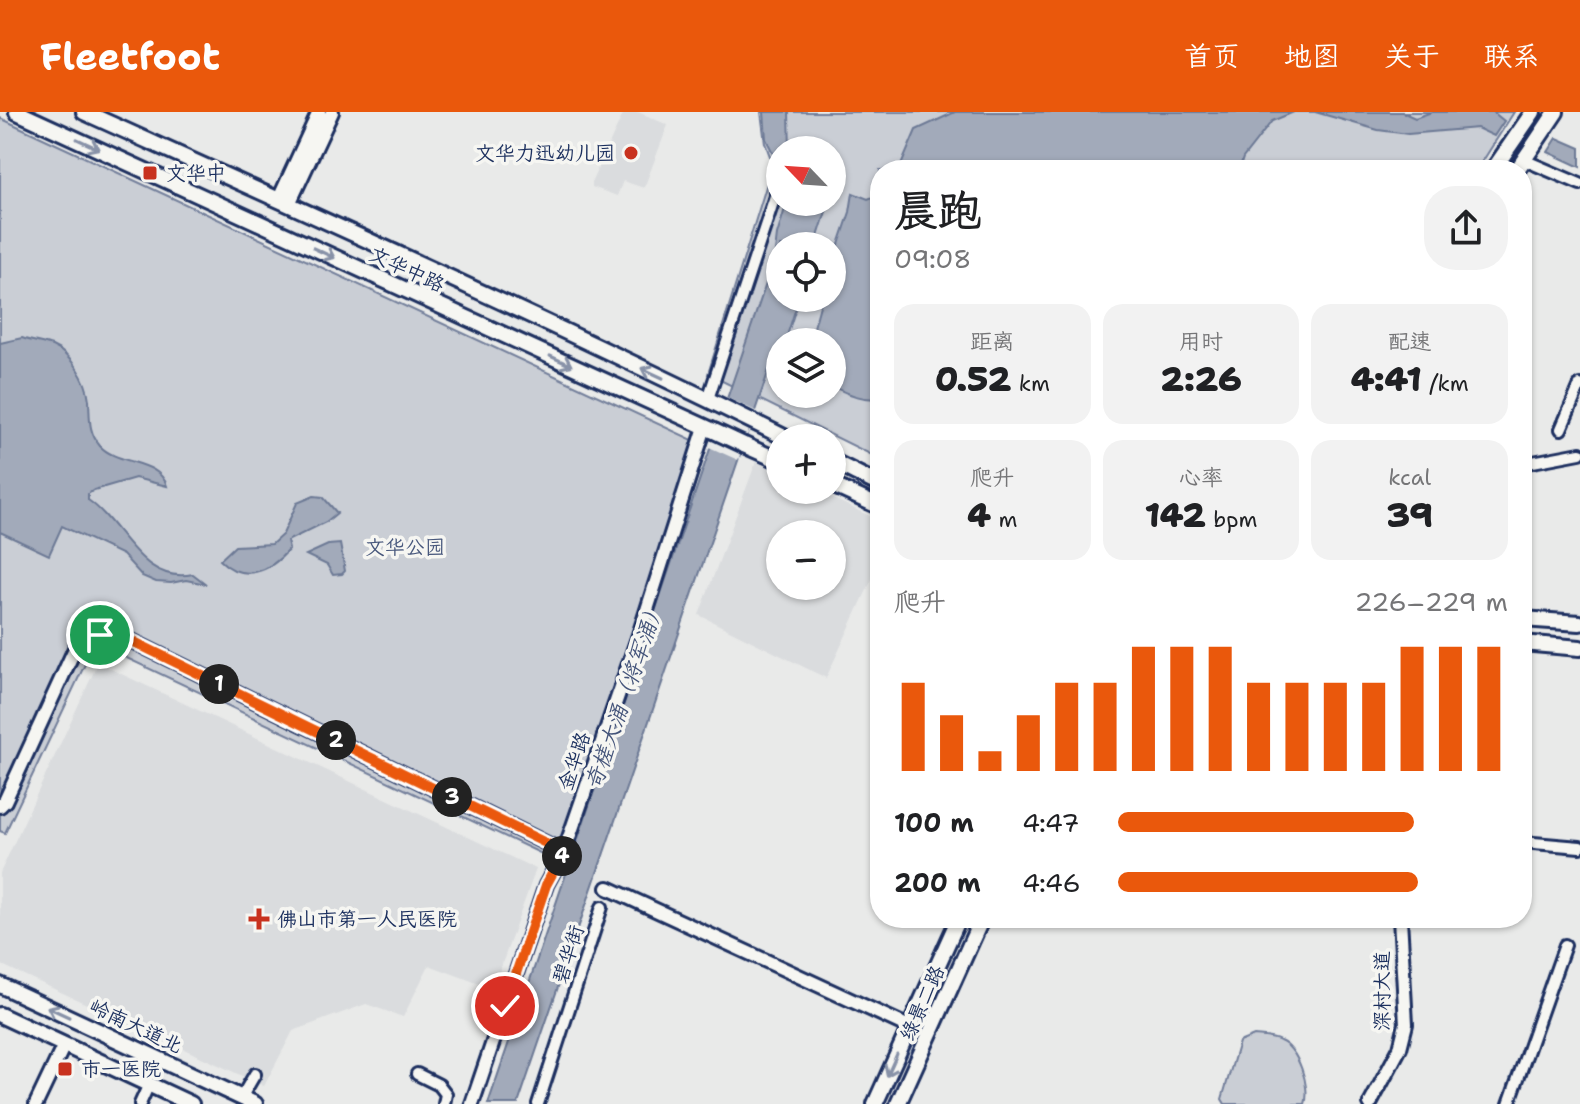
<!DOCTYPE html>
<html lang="zh">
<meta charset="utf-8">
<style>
body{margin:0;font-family:"Shantell Sans","LXGW WenKai TC",sans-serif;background:#f2f2f2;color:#202124;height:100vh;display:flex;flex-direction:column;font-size:30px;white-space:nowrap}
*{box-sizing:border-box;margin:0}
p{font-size:26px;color:#757577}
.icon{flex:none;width:44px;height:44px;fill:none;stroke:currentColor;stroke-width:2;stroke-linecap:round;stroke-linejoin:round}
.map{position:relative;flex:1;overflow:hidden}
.drawer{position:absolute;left:870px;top:48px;width:662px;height:768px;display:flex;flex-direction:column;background:#fff;border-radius:32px;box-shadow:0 2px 6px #0004}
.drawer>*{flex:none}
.needle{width:52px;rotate:295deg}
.buttons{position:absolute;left:766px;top:24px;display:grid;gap:16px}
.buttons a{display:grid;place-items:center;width:80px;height:80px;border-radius:50%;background:#fff;box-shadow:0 2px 6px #0004;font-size:40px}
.pin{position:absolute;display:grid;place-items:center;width:68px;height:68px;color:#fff;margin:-34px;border:4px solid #fff;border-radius:50%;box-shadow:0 2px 8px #0007}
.km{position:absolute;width:40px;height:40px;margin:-20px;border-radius:50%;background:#222;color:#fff;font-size:22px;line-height:40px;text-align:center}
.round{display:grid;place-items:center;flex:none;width:84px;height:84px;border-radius:32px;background:#f2f2f2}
.overview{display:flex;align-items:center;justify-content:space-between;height:136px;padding:0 24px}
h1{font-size:44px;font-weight:800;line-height:60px}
.metrics{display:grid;grid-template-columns:repeat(3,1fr);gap:12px;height:136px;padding:8px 24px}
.metrics div{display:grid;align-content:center;border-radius:20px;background:#f2f2f2;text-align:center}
.metrics b{font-size:34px;font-weight:800}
.metrics small{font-size:22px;font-weight:400}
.metrics p{font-size:22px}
.chart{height:224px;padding:16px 24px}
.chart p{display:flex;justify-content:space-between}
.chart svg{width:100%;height:144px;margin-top:8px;stroke:#ea580c;stroke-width:6}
ul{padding:0 24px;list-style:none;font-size:26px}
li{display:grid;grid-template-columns:128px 96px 1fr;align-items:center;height:60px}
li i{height:20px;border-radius:10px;background:#ea580c}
header{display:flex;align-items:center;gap:48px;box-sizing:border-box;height:112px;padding:0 40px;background:#ea580c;color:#fff}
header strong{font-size:38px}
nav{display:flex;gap:44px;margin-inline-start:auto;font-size:28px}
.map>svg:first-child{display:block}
</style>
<header>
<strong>Fleetfoot</strong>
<nav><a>首页</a><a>地图</a><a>关于</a><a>联系</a></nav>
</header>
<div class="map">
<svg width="1580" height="992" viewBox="0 0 1580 992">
<rect width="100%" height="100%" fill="#e9eae9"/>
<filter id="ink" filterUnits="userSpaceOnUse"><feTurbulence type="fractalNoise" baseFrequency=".0125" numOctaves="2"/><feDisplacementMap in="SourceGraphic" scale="16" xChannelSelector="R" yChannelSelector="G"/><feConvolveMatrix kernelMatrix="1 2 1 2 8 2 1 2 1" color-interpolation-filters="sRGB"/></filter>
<g filter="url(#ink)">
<path fill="#dadcde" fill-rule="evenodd" d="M624,0H638L668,13L644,76L623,69L617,84L592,75V69Z
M756,350L780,361V378H815L880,409V450L826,566L699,503ZM780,422H832V474H780Z
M98,551L536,757L493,877L429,853L403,905L366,892L293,919L264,974L0,852V761Z"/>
<path fill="#caced5" stroke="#727e9a" stroke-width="2" fill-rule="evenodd" d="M761,0H1514L1477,58H880V347L708,262L773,52L765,31ZM780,38H832V90H780ZM780,134H832V186H780ZM780,230H832V282H780Z
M0,6L695,329L557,749L95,531L5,721L0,719Z
M1254,924C1262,925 1273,925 1280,929C1298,936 1311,975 1305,992H1225L1222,987L1239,930Z"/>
<path fill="#a2aaba" stroke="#6c7995" stroke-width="2" d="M764,0H789L790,38H780V55L766,27Z
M955,0H1294L1272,9L1243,46L1239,58H899L916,18Z
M1315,0H1402L1415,6L1432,0H1493L1504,9L1494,24L1477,16L1408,22L1378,18Z
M1557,26L1580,36V55L1548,40Z
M853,81L868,87L880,82V287C862,288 848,282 832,274V230H810L822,186H832V153L850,100Z
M787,90H829L815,134H780V186H799L785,230H780V239L769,258L518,992H488L774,148L777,123Z
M22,226C31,229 42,231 52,234C71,242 87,268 89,288C90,306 88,320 100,334C117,353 159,347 167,374L135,366L94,378L88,382V388C123,412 141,473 193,462L206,472L186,468L171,471L156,470L142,464L123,443L62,414L49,443L0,420V231Z
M314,384L323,385L337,401L326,410L287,429L289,437C270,460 243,471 220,448L235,434L272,432L283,422L297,391Z
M340,432L345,459L342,462L333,463L327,453L306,443L328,433Z"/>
<path fill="#e9eae9" d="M726,285L756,299L738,348L709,335Z"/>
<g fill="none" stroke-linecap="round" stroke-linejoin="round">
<g stroke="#1b2f5e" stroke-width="16">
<path id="minor" d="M1524,48L1580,72
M708,287L779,72
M1561,317L1580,273
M1522,352L1580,341
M1522,730L1580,735
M417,962L439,973L446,982L444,992
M241,986L255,962
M140,992L149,972
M538,992L602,795
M1509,992L1565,833"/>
</g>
<g stroke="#1b2f5e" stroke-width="18">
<path id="tertiary" d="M279,87L319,0
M289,92L332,0
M0,694L5,689L78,530L100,523L132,529L564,740
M608,776L909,915
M36,992L64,933
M472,992L546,773L564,740L640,520L705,315
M1370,992L1400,936L1406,912L1400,806"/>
</g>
<g stroke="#1b2f5e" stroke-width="20">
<path id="secondary" d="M17,0L714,319
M84,0C319,106 555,211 786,326
M1493,58L1533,0
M1517,58L1556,0
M744,333L780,349
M832,349L880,373
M832,373L880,395
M1522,507L1580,511
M1522,531L1580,536
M0,873L255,992
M0,903L191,992
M875,992L959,806
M898,992L982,806"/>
</g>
<use href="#minor" stroke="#f6f6f2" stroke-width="10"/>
<use href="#tertiary" stroke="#f6f6f2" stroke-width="12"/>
<use href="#secondary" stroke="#f6f6f2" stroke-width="14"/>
<g stroke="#1b2f5e" stroke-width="20" stroke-linecap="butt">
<path id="secondary-bridge" d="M714,319L744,333"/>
</g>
<use href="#secondary-bridge" stroke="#f6f6f2" stroke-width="14"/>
</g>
<defs><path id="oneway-shaft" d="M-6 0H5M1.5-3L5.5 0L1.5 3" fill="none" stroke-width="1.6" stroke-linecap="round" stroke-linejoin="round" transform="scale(2)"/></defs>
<g stroke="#8892a8">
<use href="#oneway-shaft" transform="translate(88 32) rotate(25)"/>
<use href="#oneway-shaft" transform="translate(324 141) rotate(25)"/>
<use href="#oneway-shaft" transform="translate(561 249) rotate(25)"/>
<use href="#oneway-shaft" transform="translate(652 261) rotate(-155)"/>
<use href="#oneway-shaft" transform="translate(58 900) rotate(-155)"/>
<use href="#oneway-shaft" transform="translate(892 953) rotate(114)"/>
</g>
</g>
<g fill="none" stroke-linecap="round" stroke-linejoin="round" filter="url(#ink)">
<g stroke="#fff" stroke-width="16">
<path id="route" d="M100,523L132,529L564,740L546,773L505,894"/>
</g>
<use href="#route" stroke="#ea580c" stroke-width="10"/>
</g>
<g fill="#c8321e" stroke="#f6f6f2" stroke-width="3">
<circle cx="631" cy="41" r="8"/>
<rect x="142" y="53" width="16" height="16" rx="4"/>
<path d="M255 795h8v8h8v8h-8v8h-8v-8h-8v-8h8z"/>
<rect x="57" y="949" width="16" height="16" rx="4"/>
</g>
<g text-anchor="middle" stroke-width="7" stroke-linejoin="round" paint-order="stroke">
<g font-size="20" fill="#1b2f5e" stroke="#f6f6f2" text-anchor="start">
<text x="615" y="48" text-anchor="end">文华力迅幼儿园</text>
<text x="166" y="68">文华中</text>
<text x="277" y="814">佛山市第一人民医院</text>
<text x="81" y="964">市一医院</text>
</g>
<g font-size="20" fill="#1b2f5e" stroke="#f6f6f2">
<text transform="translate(407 157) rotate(25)" y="7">文华中路</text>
<text transform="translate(574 649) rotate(-71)" y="7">金华路</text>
<text transform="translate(568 842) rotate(-72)" y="7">碧华街</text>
<text transform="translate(1382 879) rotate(-90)" y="7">深村大道</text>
<text transform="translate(922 891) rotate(-66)" y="7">绿景二路</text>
<text transform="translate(136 914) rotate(25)" y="7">岭南大道北</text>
</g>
<g font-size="20" fill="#47577c" stroke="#f6f6f2">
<text x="405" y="442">文华公园</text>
</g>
<g font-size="22" font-style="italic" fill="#44547a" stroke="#f6f6f2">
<text transform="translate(624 583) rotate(-71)" y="8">奇槎大涌（将军涌）</text>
</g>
</g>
</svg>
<div class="buttons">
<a><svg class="needle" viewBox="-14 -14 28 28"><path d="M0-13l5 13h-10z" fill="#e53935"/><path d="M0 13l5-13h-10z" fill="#757577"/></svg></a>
<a><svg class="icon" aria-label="locate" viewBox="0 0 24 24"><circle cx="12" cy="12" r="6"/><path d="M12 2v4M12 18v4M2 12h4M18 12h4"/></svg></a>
<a><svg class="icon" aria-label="layers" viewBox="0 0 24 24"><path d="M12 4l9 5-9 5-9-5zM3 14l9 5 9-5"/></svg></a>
<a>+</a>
<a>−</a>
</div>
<div class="pin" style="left:100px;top:523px;background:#1e9e55"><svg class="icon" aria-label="arrive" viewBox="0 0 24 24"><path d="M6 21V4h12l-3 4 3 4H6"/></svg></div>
<div class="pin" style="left:505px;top:894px;background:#d93025"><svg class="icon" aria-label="check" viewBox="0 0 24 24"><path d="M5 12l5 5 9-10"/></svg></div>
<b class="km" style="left:219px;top:572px">1</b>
<b class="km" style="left:336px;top:628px">2</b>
<b class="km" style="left:452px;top:685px">3</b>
<b class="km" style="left:562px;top:744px">4</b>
<section class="drawer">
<div class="overview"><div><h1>晨跑</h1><p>09:08</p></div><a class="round"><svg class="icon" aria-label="share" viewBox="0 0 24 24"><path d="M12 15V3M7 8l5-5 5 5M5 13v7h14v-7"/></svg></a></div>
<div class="metrics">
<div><p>距离</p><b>0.52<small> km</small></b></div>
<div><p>用时</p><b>2:26</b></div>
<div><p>配速</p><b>4:41<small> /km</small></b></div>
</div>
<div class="metrics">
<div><p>爬升</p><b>4<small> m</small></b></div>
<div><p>心率</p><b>142<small> bpm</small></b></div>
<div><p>kcal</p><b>39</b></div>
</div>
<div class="chart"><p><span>爬升</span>226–229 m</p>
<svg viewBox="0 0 160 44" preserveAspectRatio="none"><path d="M5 44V17M15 44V27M25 44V38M35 44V27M45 44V17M55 44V17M65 44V6M75 44V6M85 44V6M95 44V17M105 44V17M115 44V17M125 44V17M135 44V6M145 44V6M155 44V6"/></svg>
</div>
<ul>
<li><b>100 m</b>4:47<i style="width:76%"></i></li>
<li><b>200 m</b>4:46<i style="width:77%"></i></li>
</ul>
</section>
</div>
